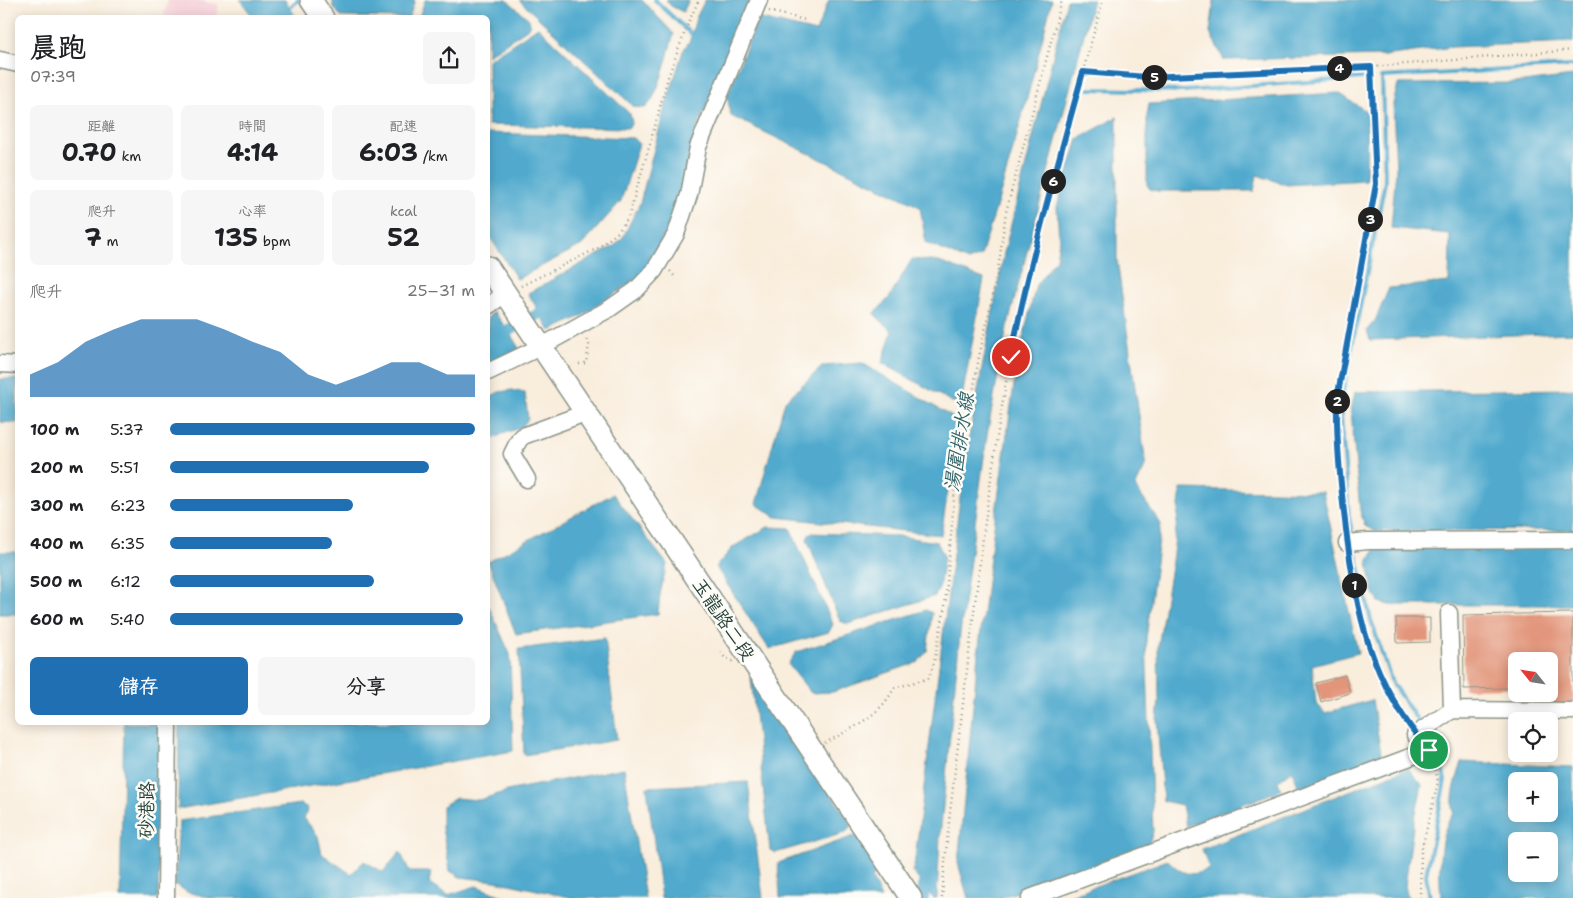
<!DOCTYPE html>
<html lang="zh-TW">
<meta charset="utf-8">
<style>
body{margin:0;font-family:"Shantell Sans","LXGW WenKai TC",sans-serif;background:#f6f6f6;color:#202124;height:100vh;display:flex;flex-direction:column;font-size:19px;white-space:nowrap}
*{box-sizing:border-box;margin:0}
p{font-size:16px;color:#757577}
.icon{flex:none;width:28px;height:28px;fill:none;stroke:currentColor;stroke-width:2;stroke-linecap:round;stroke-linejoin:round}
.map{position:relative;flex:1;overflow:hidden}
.side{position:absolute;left:15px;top:15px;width:475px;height:710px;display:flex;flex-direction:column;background:#fff;border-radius:8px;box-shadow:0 2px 12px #0003}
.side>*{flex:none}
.needle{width:32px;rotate:300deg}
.controls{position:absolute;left:1508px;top:652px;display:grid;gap:10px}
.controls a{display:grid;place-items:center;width:50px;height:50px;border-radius:8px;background:#fff;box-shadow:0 2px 12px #0003;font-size:25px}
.pin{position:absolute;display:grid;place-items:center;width:42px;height:42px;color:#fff;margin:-21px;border:2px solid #fff;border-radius:50%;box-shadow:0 1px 5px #0007}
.km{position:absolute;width:25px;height:25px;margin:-12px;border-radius:50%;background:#222;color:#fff;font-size:14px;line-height:25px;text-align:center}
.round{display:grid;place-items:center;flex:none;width:52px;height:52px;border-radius:8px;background:#f6f6f6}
.overview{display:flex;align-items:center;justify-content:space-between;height:85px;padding:0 15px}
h1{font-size:28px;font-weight:700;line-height:38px}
.figures{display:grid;grid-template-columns:repeat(3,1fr);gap:8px;height:85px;padding:5px 15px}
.figures div{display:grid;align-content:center;border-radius:8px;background:#f6f6f6;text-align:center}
.figures b{font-size:25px;font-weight:700}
.figures small{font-size:14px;font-weight:400}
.figures p{font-size:14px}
.chart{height:140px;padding:10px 15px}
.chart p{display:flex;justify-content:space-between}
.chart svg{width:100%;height:90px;margin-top:5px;fill:#1f6fb2;opacity:.7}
.button{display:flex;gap:10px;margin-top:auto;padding:10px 15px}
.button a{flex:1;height:58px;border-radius:8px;background:#1f6fb2;color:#fff;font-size:20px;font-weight:700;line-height:58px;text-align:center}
.button a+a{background:#f6f6f6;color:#202124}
ul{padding:0 15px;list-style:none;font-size:16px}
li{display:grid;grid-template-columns:80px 60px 1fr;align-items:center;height:38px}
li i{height:12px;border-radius:6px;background:#1f6fb2}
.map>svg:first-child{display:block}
</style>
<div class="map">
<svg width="1573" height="898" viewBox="0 0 1573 898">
<rect width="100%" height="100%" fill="#fdfcf7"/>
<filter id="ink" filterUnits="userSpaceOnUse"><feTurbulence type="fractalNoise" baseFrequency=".02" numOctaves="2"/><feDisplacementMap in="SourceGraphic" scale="10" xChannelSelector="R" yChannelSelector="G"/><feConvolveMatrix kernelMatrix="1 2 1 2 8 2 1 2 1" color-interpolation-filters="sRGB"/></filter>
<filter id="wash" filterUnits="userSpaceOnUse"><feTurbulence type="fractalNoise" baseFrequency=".0096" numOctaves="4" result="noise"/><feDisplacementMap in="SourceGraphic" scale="20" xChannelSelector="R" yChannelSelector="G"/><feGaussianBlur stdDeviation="1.12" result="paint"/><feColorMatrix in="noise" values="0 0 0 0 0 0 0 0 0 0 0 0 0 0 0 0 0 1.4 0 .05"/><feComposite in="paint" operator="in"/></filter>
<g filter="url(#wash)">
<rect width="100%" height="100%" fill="#f9eddc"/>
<path fill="#f6cfd8" d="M168,0H197L219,5L216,17H163Z"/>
<path fill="#51aace" stroke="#387481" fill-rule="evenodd" d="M240,0H285L296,17H253Z
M333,0H415L409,18L341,17L333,6Z
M425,0H507L529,19L530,24L527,29L488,55V18L419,17Z
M519,0H642L674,34C668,51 659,98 645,108L634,107Z
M666,0H689L683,12L671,6Z
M705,0H750L697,129L672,222L642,275L582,316L550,331L528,293L614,246L623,237L640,203L664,111L683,51L690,40L696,18Z
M829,0H1052C1031,86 1008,172 981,256L968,261L926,243L920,207L731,116L727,96L758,18L816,32Z
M1067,0H1093L1006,332L987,435L960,634L940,836L937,898H933L912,871L914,867L965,458L1004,253Z
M1214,0H1573V42L1452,47L1384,56L1224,60L1210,33Z
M538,27L630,114L632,122L629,128L488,125V60Z
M1573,76V333L1370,340L1367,330L1375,321L1389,288L1449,282L1450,234L1391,228L1396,170L1393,104L1398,84L1515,83Z
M1339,93L1367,112L1366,180L1287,185L1257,175L1254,191H1158L1150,189L1147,185V116L1149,104Z
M1117,117V260L1146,465L1135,487L1161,524L1146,639L1153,832L1148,846L1000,898H968L958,863L978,654L993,534L1017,363L1036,285L1056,259L1059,240L1057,207L1078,139Z
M488,133L633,138L639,144L621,201L582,245L517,279L488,234Z
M912,259L939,262L984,279L961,403L952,402L882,363L892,331L874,314L889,298Z
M494,312L508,330L520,350L488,366V317Z
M862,363L959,421L941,535L776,517L756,504L785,401L823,366Z
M0,379H17V423L0,422Z
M1573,389V530L1374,531L1365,526L1360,511L1351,411L1355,392Z
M512,390L525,393L528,419L521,428L504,433L488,442V398L499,392Z
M1181,489L1323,492L1358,653L1312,665L1316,703L1325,713L1372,700L1382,759L1300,791L1292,770L1278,781L1281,790L1186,826L1182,805L1163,801L1157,720L1159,700L1158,647L1172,561Z
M613,494L667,564L660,594L658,614L516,634L488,562Z
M768,527L790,528L833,624L829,632L769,649L716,567L733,547Z
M810,533L898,536L937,542L944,556L939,589L935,596L848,624L840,621L807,539Z
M1573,546V605H1389L1379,602L1373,592L1368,561L1376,548Z
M0,552H17V614H0Z
M488,605L510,654L513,751L178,809L179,723L488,722Z
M926,610L932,613L927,651L918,662L833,692L811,693L788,664L796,652Z
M605,638L617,740L524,755L519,649Z
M751,678L852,825L845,833L775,853L770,850Z
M124,723H163L158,898H120Z
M1462,762L1573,767V898H1441C1439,874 1437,833 1454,813C1450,796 1457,779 1462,762ZM1516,781H1549V814H1516ZM1516,841H1549V874H1516Z
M624,768L645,898H574L495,881L460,877L450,871L442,828V806L456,798L479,800L511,790Z
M1408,768L1422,785L1413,827L1405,886L1408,898H1062L1168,860C1183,875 1190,877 1209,869L1202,849Z
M748,782L763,898H661L647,787Z
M300,804L308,808L304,818L318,836L322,854L351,874L364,861L383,872L400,852L410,872H431L429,883L448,895L476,886L508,898H212L187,892L175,884L179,821Z
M857,835L882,868L872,878L881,898H780L778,863Z"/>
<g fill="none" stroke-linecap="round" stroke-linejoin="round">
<path stroke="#51aace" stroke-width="4" d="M655,0L695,38
M279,18L298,0
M1381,77L1573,66
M1088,89L1184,91L1362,78
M1352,533L1349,517L1341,417V402L1385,182L1382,77
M1356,553L1370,617L1392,683L1418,721
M1429,738L1440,759L1445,780L1426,875L1430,898"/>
<path stroke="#51aace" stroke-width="12" d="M488,341L554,306
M923,898L925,871"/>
</g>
<g id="blocks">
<path fill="#e2957a" d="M1573,613V706L1538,707V694H1549V661H1516V664H1508V688L1464,689L1463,615Z
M1396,618H1430V642L1397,643Z
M1345,675L1350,693L1321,702L1316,683Z"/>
</g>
</g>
<g filter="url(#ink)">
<use href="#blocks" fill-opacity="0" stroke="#8c9588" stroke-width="1"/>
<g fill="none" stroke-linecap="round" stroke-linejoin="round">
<g stroke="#8c9588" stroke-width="19">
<path id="minor" d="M0,60L18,64
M488,306L505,294
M0,364L18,365
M488,372L540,347L609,309L636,290L654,271L676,234L689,195L698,147L759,0
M527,479L512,454L519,440L523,436L585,413
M1347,543L1368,541L1573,540
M1452,710L1573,711
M1415,735L1452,710L1449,613
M166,898L168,722
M1030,898L1429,750"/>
</g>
<g stroke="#8c9588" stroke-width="24">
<path id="major" d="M311,0L323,18
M488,267L911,898"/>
</g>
<path stroke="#8c9588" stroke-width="2.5" stroke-dasharray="1 4" stroke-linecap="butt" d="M769,11L805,20
M1083,71L1147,77L1371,67L1573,50
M670,271L675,277
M521,286L598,248L618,232L628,218L650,144L668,77L689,21L699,0
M579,364L586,363L589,345L586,338
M1346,531L1336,433L1337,399L1377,183L1371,67
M1349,556C1355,599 1364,641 1381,680C1388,696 1398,710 1408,724
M721,652L725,658L733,661
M825,743C850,729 881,716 894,688L929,678L934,663L945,607L956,475L972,398L979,357L997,277L1006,212L1062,0
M942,898C948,819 959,740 968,661C982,545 995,429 1019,315C1042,209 1074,105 1103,0
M1420,898L1421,852L1438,782L1434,763"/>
<use href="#minor" stroke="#fff" stroke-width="16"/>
<use href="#major" stroke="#fff" stroke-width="21"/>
</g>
</g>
<g fill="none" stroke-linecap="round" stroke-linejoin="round" filter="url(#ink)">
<g stroke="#fff" stroke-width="10">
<path id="route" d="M1011,357C1030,260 1057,166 1083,72L1147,77L1371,67L1376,184L1337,399C1336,441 1340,480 1345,521C1355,609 1369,682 1429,750"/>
</g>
<use href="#route" stroke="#1f6fb2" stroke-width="6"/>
</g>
<g text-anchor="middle" stroke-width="5" stroke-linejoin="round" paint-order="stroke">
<g font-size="19" fill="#1f3d34" stroke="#fdfcf7">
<text transform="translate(724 619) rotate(56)" y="7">玉龍路二段</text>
<text transform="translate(146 810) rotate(-89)" y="7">砂港路</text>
</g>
<g font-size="20" font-style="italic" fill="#30636a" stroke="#fdfcf7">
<text transform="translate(959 442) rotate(-81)" y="7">湯圍排水線</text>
</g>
</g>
</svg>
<div class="controls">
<a><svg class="needle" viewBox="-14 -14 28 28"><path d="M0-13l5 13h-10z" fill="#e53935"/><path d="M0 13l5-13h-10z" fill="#757577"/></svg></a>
<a><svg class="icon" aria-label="locate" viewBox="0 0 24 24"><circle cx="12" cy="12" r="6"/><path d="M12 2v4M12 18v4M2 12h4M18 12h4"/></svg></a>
<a>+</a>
<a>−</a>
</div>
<div class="pin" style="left:1429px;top:750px;background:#1e9e55"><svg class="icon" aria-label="arrive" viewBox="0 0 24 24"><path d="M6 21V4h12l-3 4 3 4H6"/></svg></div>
<div class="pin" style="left:1011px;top:357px;background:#d93025"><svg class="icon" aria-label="check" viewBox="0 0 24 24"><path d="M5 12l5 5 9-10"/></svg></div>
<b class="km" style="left:1354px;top:585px">1</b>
<b class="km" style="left:1337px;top:401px">2</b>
<b class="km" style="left:1370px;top:219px">3</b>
<b class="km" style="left:1339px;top:68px">4</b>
<b class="km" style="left:1154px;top:77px">5</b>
<b class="km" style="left:1053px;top:181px">6</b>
<section class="side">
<div class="overview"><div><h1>晨跑</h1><p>07:39</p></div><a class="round"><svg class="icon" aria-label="share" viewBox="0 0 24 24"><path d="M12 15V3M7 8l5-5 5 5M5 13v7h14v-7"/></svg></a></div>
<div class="figures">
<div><p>距離</p><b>0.70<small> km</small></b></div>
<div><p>時間</p><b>4:14</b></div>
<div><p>配速</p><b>6:03<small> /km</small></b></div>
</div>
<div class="figures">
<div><p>爬升</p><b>7<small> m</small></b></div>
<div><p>心率</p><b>135<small> bpm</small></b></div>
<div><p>kcal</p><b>52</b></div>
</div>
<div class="chart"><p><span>爬升</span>25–31 m</p>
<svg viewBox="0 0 160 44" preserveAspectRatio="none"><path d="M0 44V33L10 27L20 17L30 11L40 6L50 6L60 6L70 11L80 17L90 22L100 33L110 38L120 33L130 27L140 27L150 33L160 33V44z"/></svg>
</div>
<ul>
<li><b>100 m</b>5:37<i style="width:100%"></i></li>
<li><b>200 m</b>5:51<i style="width:85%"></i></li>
<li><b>300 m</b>6:23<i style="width:60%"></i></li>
<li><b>400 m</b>6:35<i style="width:53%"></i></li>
<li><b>500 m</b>6:12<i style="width:67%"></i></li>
<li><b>600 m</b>5:40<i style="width:96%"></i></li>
</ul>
<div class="button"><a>儲存</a><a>分享</a></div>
</section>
</div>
